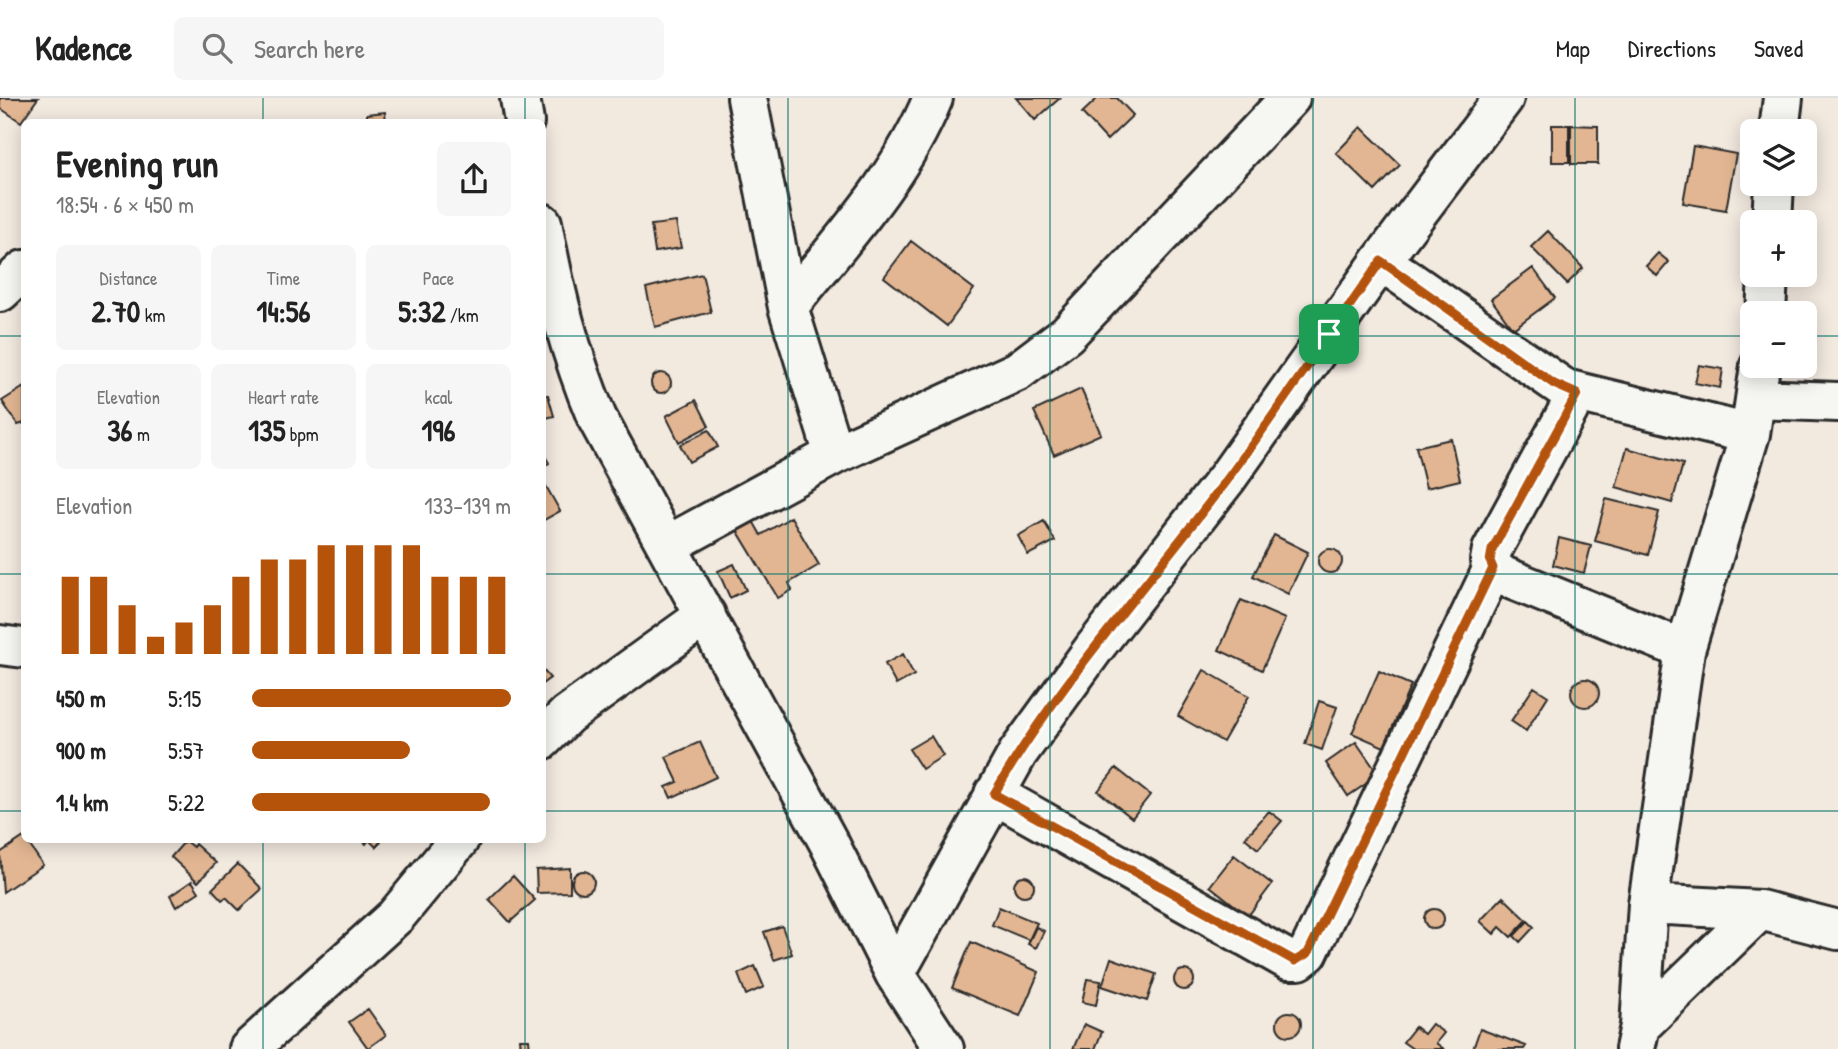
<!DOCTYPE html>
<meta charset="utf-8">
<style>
body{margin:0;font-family:"Patrick Hand",sans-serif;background:#f6f6f6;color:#222;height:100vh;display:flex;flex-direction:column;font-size:26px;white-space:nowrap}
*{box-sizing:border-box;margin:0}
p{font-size:23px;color:#767676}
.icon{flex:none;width:38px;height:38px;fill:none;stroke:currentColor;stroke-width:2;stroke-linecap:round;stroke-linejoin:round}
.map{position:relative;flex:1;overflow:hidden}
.side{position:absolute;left:21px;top:21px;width:525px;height:724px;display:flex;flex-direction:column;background:#fff;border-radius:10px;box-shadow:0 4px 18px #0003}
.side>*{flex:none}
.fabs{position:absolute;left:1740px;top:21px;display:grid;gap:14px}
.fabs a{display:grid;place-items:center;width:77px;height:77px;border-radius:10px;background:#fff;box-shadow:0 4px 18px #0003;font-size:35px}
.pin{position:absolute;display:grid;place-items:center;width:60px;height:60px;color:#fff;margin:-30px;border-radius:14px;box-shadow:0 4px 10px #0006}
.round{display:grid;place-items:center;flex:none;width:74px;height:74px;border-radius:10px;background:#f6f6f6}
.head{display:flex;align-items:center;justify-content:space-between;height:119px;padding:0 35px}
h1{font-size:38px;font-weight:700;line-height:52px}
.stats{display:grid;grid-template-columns:repeat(3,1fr);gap:10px;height:119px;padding:7px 35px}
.stats div{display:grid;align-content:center;border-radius:10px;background:#f6f6f6;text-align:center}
.stats b{font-size:30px;font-weight:700}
.stats small{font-size:19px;font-weight:400}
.stats p{font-size:19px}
.chart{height:196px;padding:14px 35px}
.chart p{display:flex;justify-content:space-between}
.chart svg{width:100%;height:126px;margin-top:7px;stroke:#b45309;stroke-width:6}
ul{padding:0 35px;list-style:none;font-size:23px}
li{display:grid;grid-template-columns:112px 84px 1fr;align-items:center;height:52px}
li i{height:18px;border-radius:9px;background:#b45309}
header{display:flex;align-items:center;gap:42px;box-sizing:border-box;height:98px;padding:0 35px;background:#fff;border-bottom:2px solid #e0e0e0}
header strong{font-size:33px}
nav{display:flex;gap:38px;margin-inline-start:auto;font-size:24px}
.search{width:490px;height:63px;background:#f6f6f6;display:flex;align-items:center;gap:18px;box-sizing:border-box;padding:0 24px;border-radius:10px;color:#767676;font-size:26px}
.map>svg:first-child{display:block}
</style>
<header>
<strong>Kadence</strong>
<div class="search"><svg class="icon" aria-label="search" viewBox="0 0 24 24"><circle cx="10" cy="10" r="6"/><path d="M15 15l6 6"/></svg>Search here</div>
<nav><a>Map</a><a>Directions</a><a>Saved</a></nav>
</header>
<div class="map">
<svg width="1838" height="951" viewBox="0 0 1838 951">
<rect width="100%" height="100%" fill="#f2e9df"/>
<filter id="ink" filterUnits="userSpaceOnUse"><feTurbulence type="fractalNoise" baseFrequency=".0143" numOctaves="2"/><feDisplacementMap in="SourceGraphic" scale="14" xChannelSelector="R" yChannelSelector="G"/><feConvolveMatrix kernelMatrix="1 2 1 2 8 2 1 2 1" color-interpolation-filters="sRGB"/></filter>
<g filter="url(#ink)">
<path fill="#e2b692" stroke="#2b2b2b" stroke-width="2" d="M0,0H38L21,24L0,10Z
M1016,0H1060L1035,22Z
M1098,0H1117L1133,17L1107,42L1082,15Z
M385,14L386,24H367V16Z
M1552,27H1569V64H1552Z
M1571,27L1598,28V66H1571Z
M1361,29L1400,67L1375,93L1336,55Z
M1693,48L1736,56L1726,112L1683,105Z
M676,124L681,150L655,154L651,127Z
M1548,133L1583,170L1567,186L1531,149Z
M911,143L974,191L947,228L884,179Z
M1658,155L1669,164L1657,178L1646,168Z
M1533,170L1555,200L1513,231L1491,201Z
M702,176L711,214L655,229L646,190Z
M1699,267L1723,271L1720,290L1695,285Z
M651 285a10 10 0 1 1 20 0a10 10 0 1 1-20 0Z
M24,289V325L18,327L2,303Z
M1081,291L1101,336L1054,357L1034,313Z
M548,297L554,318L542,321V298Z
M696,302L709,328L679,344L666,318Z
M709,332L718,349L689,364L680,347Z
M1451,341L1460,382L1426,390L1416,349Z
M1627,350L1683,366L1672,405L1616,389Z
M542,353L549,365L542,370Z
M542,381L560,413L542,423Z
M1606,401L1659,414L1648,457L1595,443Z
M791,419L819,467L789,485L792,492L778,500L737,432L753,423L761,437Z
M1044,423L1055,443L1028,457L1018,438Z
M1274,437L1308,454L1288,496L1253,478Z
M1559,440L1591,448L1584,475L1553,467Z
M1318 463a12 12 0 1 1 24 0a12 12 0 1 1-24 0Z
M734,466L746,492L730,500L718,473Z
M1241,502L1285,521L1262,572L1219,552Z
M903,556L914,577L896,587L885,566Z
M542,571L550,580L542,586Z
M1204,572L1249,598L1223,644L1178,618Z
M1379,573L1411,587L1384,649L1352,635Z
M1571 595a14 14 0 1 1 28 0a14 14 0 1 1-28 0Z
M1534,589L1548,598L1526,633L1511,623Z
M1319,603L1337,609L1322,652L1305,646Z
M931,638L943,658L922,671L909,651Z
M700,644L716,679L671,700L666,689L678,684L666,659Z
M1356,644L1379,677L1348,698L1326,665Z
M1116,670L1150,697L1132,720L1098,693Z
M1269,713L1282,723L1258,751L1245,740Z
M24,739L43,767L3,794L0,755Z
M362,742H382L376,749L369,742L366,746Z
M185,743L193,749L195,746L216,765L198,784L171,759Z
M1234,757L1272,786L1248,818L1210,788Z
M238,766L262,791L239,812L226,799L222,802L212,791Z
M570,770V794L537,795L536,772Z
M572 784a11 11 0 1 1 22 0a11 11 0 1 1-22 0Z
M1014 788a10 10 0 1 1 20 0a10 10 0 1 1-20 0Z
M513,778L535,802L510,824L489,801Z
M192,783L199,794L176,809L170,798Z
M1503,799L1527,822L1511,839L1500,829L1494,836L1480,823Z
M999,809L1037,825L1029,842L992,827Z
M1424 821a10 10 0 1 1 20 0a10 10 0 1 1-20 0Z
M1528,823L1534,829L1520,844L1514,838Z
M782,828L792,856L774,862L764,834Z
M1036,829L1044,833L1036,850L1028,846Z
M971,844L1039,874L1020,918L952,890Z
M1111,860L1156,876L1147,903L1102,888Z
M755,868L764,889L746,897L738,876Z
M1174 882a10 10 0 1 1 20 0a10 10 0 1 1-20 0Z
M1087,881L1101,883L1096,907L1082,904Z
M368,911L386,937L368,950L349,924Z
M1277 926a12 12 0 1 1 24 0a12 12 0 1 1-24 0Z
M1084,926L1102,934L1095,951H1073Z
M1432,926L1444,935L1436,945L1444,951H1413L1403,944L1415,929L1424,936Z
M1480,931L1526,948L1524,951H1473Z
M520,941H529L530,951H521Z"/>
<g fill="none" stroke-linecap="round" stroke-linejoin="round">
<g stroke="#2b2b2b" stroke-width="44">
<path id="minor" d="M520,0L524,24
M747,0L788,209L834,357
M1779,33L1783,0
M1772,124L1774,86
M542,125C555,196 569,253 597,320L829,745L895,876L944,951
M1381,163L1565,291L1750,336
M0,194L24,172
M788,209C841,143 901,79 933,0
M1766,215L1768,177
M1756,301L1838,304
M668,447L834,357L1018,273L1067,236L1290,0
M1493,470L1503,478L1685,552
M0,547L24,550
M542,642L567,617L706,517
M994,696L1288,862H1299L1308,855L1493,470L1490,463L1492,452L1577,296
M1648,806L1760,812L1838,832
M895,876L1018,655L1095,549L1227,380L1381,163L1504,0
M1640,928L1760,812
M249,951L396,818L459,742
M1635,951L1640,928L1648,806L1685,552L1750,336L1760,268"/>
</g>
<use href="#minor" stroke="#f6f6f2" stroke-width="38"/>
</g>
</g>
<g fill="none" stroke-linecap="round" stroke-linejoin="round" filter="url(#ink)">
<g stroke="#fff" stroke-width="14">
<path id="route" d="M1381,163L1554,286L1577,296L1492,452L1490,463L1493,470L1308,855L1295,863L994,696C1060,582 1150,485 1228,380C1280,309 1330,235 1381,163Z"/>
</g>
<use href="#route" stroke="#b45309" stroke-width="9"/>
</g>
<path fill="none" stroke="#0f766e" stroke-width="2" stroke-opacity="0.55" d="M263,0V24M525,0V24M788,0V951M1050,0V951M1313,0V951M1575,0V951M0,238H24M542,238H1752M1804,238H1838M0,476H24M542,476H1838M0,713H24M542,713H1838M263,742V951M525,742V951"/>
</svg>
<div class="fabs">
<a><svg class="icon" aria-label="layers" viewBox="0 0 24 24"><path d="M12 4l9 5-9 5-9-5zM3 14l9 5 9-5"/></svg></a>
<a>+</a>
<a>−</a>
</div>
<div class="pin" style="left:1329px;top:236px;background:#1e9e55"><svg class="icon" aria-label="arrive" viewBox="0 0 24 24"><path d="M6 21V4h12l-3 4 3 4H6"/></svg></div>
<section class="side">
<div class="head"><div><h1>Evening run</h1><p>18:54 · 6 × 450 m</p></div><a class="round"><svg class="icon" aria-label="share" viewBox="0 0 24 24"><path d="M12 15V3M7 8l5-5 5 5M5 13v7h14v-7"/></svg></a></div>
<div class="stats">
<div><p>Distance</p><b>2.70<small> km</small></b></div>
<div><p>Time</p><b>14:56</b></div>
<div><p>Pace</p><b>5:32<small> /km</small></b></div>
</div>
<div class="stats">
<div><p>Elevation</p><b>36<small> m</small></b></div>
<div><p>Heart rate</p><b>135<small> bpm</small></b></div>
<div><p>kcal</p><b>196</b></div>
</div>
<div class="chart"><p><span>Elevation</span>133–139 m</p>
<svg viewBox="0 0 160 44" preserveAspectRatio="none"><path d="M5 44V17M15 44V17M25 44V27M35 44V38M45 44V33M55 44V27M65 44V17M75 44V11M85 44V11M95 44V6M105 44V6M115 44V6M125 44V6M135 44V17M145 44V17M155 44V17"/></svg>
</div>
<ul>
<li><b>450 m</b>5:15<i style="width:100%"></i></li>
<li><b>900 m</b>5:57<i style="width:61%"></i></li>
<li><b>1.4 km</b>5:22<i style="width:92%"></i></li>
</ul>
</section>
</div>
